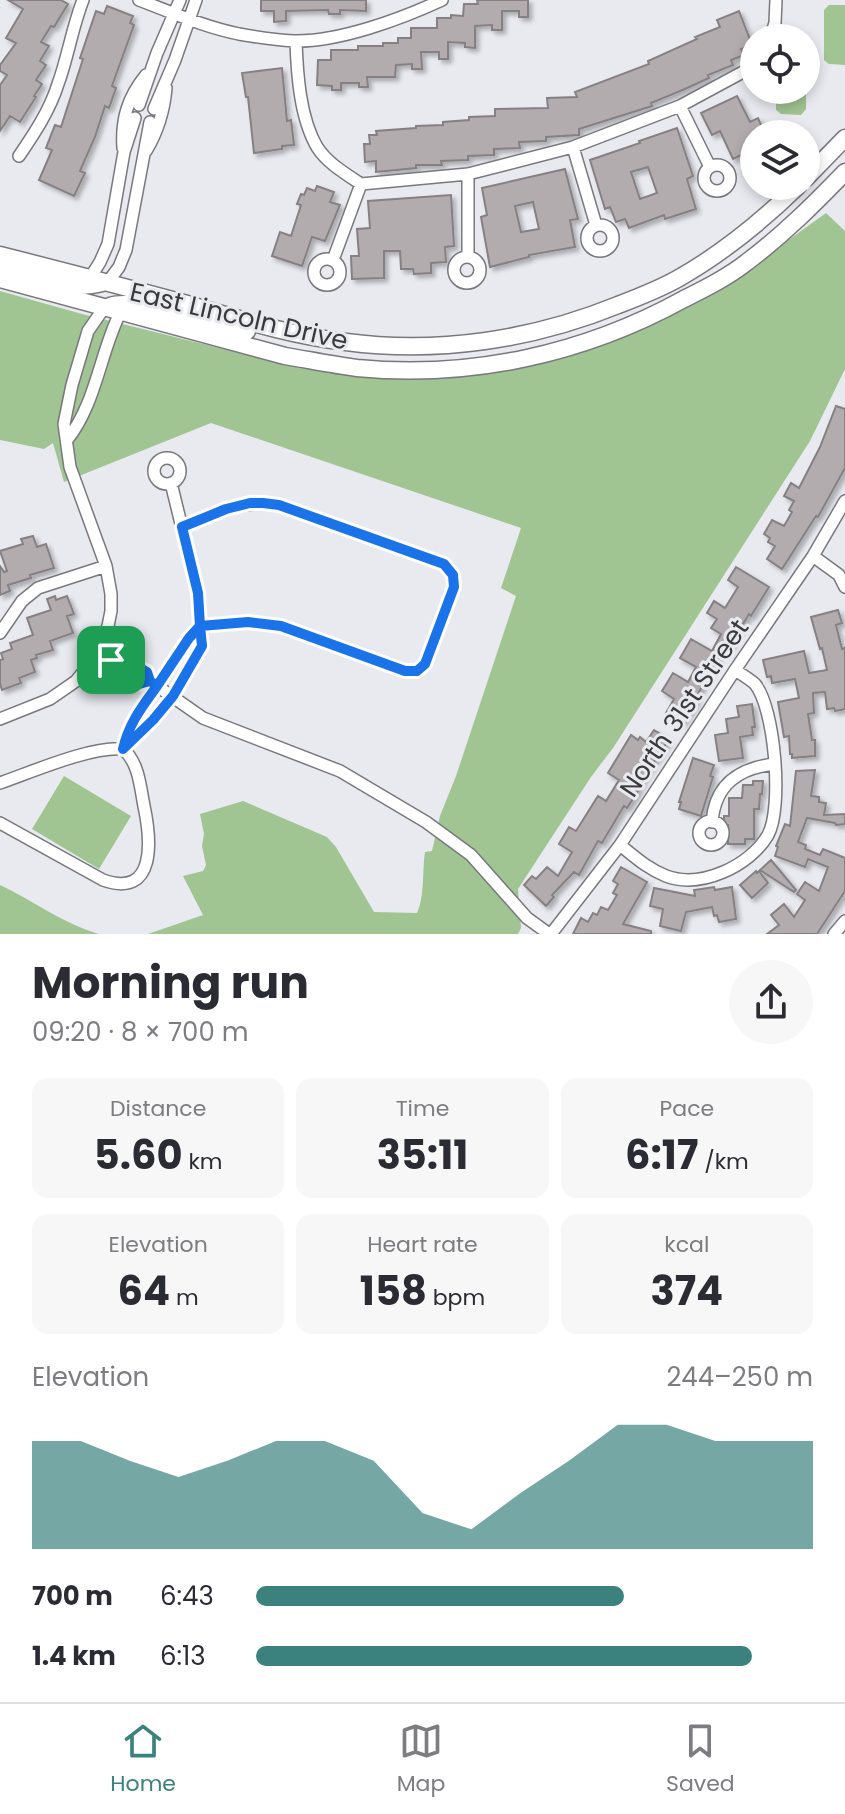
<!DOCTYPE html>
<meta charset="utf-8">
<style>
body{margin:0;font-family:Poppins,sans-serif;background:#f7f7f7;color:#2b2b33;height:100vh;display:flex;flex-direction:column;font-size:30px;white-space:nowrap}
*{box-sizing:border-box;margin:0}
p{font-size:26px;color:#7c7c81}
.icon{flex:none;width:44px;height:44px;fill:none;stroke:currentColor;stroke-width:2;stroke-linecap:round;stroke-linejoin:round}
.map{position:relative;height:934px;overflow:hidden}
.side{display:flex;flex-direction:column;background:#fff;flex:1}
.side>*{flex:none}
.buttons{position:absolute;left:740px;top:24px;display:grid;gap:16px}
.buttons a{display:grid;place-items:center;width:80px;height:80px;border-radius:50%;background:#fff;box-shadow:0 4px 12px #0003;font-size:40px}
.pin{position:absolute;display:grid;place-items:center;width:68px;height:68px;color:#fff;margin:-34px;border-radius:16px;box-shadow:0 4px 12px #0006}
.round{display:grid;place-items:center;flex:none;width:84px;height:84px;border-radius:42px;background:#f7f7f7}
.headline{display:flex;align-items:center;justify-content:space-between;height:136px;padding:0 32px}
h1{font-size:44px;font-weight:700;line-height:60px}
.metrics{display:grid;grid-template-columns:repeat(3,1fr);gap:12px;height:136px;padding:8px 32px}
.metrics div{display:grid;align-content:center;border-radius:16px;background:#f7f7f7;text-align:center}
.metrics b{font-size:40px;font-weight:700}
.metrics small{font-size:22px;font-weight:400}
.metrics p{font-size:22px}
.chart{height:224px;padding:16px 32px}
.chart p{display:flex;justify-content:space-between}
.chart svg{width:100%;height:144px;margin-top:8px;fill:#3b827f;opacity:.7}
ul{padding:0 32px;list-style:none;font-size:26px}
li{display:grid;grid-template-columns:128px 96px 1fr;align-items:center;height:60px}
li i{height:20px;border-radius:10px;background:#3b827f}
.tabs{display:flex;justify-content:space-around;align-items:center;height:112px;border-top:2px solid #e1e1e2;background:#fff;font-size:22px;color:#7c7c81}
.tabs a{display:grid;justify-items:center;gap:4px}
.tabs .current{color:#3b827f}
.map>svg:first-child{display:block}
</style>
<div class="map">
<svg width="845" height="934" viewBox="0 0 845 934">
<defs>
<filter id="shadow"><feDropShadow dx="3.5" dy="3.5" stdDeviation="2" flood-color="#0004"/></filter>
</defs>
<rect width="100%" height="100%" fill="#e9eaf0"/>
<path fill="#a1c493" d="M829,5H845V65L829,64L824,60V10Z
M806,60V109L801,115L781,114L776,110V90H806Z
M826,213L845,231V369L810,441L613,748L591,777L518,889L521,928L518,934H148L203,915L183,876L203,871L206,865L202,846L204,834L200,814L243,801L327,837L336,847L374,912L417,913C425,896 422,871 425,852L432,851L440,816L456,776L516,596L501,588L521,528L211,423L64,482L53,443L44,449L0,440V291L82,314L284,364L349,374L395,378L443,379L535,365L596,348L660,321L712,295Z
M64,776L131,816L99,869L32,829Z
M0,885C34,901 62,923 99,934H0Z"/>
<path fill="#b2acaf" stroke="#868083" stroke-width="2" fill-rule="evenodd" filter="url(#shadow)" d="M8,0H61L68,4L54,27L51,26L41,42L49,46L40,61L46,65L36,80L42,84L34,96L36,97L20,122L10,116L0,131V85L7,75L0,71V65L16,43L6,38L23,9Z
M261,0H366V11L340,10V14H329L328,10L286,11V21L274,22V11H261Z
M477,0H528V17H519V11H502V30H492V25L475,26V48L465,47V43L448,42V59H439V52H421L422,69H412V64L396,65L395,77H367L368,87H359V83H341V90H332V86L317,85L318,60H331V50H358V46H383V43H398V38H411V28H437V18H451V15L463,16L464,4H478Z
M107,6L133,16L130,23L134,25L112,86L116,88L109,108L105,106L95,137L80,171L85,173L74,196L39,180L52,150L46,148L55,125L61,127L83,59L80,58L96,11L104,14Z
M739,11L752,45L741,49L744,55L731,60L733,65L708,75L709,78L685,89L651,103L652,106L579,129V135L546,137V141L519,142L520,148L494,149V155L468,156V160L441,161L442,165H416V168L376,172V161L365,162L364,144H370L369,135H377L376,131L416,128V126L443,125V122L469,120V117L495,116V109L548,108L547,98L577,97L575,92L649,64L648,61L697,39L695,37L720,27L717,20Z
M282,68L287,121L291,120L294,145L282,146V149L254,153L248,97H246L242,73Z
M737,96L750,122L758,118L765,134H754V149L733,159L720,131L712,135L701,113Z
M677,128L693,176L687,179L696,209L665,219L664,215L629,228L625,219L616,222L610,207L605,209L590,160L640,143L639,141ZM648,167L657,193L640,199L631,172Z
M565,169L578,219L570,220L575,247L529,255V257L490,267L481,217L487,215L482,188ZM533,202L539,229L521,232L515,206Z
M317,186L334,192L330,202L340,205L325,241L312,237L302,266L272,256L280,232L291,236L301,205L297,204L301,194L304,195L307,188L315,191Z
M451,195L454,246L445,247L446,262L431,263V273L414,274L413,269H401L400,251H384V278L352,279L351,256H359L357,229L370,228L368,201Z
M836,406L845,409V468L818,517L816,516L782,569L767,559L775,546L768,542L770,538L764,534L772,520L784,526L792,512L789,510L794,501L784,496L791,483L799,488L820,447Z
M33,536L37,547L46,544L54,568L30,575L31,578L8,585L10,591L0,595V566L4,572L7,571L0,551L23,544L21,539Z
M736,567L769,587L751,616L749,614L726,653L722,651L700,690L695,701L696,702L682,723L666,713L674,699L662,691L673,673L688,682L696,667L680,658L691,639L712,651L721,634L711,628L717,619L707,613L714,601L725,608L738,587L728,580Z
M55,596L56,600L67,596L74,614L67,616L73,633L50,641L53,650L36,655L37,658L31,660L35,672L19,678L21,683L2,690L0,684V660L3,659L1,653L12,649L10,643L33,635L27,618L51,610L47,599Z
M838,610L842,623L836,625L842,649L845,648V709L835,711L834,708L827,709L825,692L813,693L814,713L808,714L812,740H815V756L792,758V754H790L789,736L784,737L778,702L799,698L795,679L772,683L771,676L767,677L763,660L804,651L809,673L827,670L822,648L820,649L811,617Z
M752,704L755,727H752L753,735L740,737L743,758L719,761L715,735L728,733L726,719L739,717L737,706Z
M654,730L669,739L646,774L637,790L638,791L627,808L624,806L602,843L598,841L579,875L574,872L552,895L554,897L546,906L524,885L532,876L536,879L547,867L558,876L572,852L559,844L569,827L576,831L598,796L606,801L619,780L608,773L631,735L638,740L640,737L646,742Z
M693,758L714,765L710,776L713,777L701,816L679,809L681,802H679Z
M815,770L811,796L819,797V802L826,803L824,815L845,814V824L836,825L835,823L807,818L798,842L806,845L805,849L820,855L823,849L845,858V891L817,934H767L779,925L771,915L784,904L794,917L805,900L797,894L805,882L819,891L828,867L808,859L805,867L775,856L778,847L776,846L785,824L790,826L796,771Z
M753,781H763L762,794H760L759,809H754V839H745V844H728V825H724V816H729V798H742L743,785H753Z
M771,860L796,890L794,892L760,870Z
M621,867L647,882L623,924L651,931V934H573L581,918L588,922L593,913L597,915L601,907L608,910L617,895L613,893L618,884L613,881Z
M756,871L757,873L759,871L768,883L752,898L740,885Z
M714,887L715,890L732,887L736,919L719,922L717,915L714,916L712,907L686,912L681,931L660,926L663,909L650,906L654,888L695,896L694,890Z"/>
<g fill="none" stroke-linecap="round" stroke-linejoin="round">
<g stroke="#78787d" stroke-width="14">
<path id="street" d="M139,0C171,12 204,27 239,34C256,37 276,40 294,41C339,42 401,19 442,0
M770,38L775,23L776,0
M296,41C297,74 300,118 317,147C327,163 346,174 361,184L468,174L573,147L680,106L743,72L754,63
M139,105L157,53L180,0
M680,106L710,167
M154,109L175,60L196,0
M573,147L596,225
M123,148C121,119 128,97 146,75
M146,151C158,131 164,112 166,88
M19,156C34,134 50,110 58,84C68,57 72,28 83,0
M704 178a13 13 0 1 1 26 0a13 13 0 1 1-26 0Z
M587 238a13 13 0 1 1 26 0a13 13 0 1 1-26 0Z
M468,257V174
M454 270a13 13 0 1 1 26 0a13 13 0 1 1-26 0Z
M314 272a13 13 0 1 1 26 0a13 13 0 1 1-26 0Z
M333,260L361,184
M90,278L100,262L108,244L124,152L135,118
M108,282L119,267L126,250L150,122
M67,440C96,404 100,353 120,313
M154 471a13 13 0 1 1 26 0a13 13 0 1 1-26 0Z
M182,527C216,513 241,499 279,505L444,564L453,575L454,587L425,664L417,671H405L281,626L248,622L200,626
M813,556L839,575L845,587
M0,633L22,601L38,588L106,566
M98,653L111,660L121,657L147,672L150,681L203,718L340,771L426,822L471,855L527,918L549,934
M111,660L113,670L139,684L150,681
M0,719L50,699L76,681L98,653L108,626L111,611V594L106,566L70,467L64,424L72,385L88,331L104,308
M123,748C129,721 144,705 160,683C173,663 185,643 200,626
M0,783C32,772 91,746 123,749L153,720L173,696L202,646L198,593L171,483
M699 833a12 12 0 1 1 24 0a12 12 0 1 1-24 0Z
M712,822C715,784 739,768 775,764
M0,823L103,880C157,899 151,839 144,806C140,786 139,763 123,749
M620,845C635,857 648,869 666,876C701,889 750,866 768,835C783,808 775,708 755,684C750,679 741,674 735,670
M551,934L620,845L735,670L813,556L845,501
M834,934L845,921"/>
</g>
<g stroke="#78787d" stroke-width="19">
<path id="secondary" d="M806,178L845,138
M0,255C63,271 125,287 187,304C239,319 292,336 346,342C438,354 532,340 618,305C639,297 660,289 679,278C723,253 762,221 798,186
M0,268C33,277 68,292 102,283
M0,279L285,356C309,360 333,365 357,368C471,379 584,354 684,299C706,288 728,277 747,262C783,235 814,204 845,172
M110,306C138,296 214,326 247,331"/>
</g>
<use href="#street" stroke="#fff" stroke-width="11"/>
<use href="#secondary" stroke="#fff" stroke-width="16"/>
</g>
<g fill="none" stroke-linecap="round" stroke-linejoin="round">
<g stroke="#fff" stroke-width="16">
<path id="route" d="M111,660L121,657L147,672L150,681L157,686C142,707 129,723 123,749L153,720L173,696L202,646L200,626L248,622L281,626L405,671H417L425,664L454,587L453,575L444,564L279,505L263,503H250L226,509L182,527L198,593L200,626L189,638L157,686L150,681L139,684L113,670L111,660"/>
</g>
<use href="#route" stroke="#1a73e8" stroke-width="10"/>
</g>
<g text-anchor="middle" stroke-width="6" stroke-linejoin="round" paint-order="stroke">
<g font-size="26" fill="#3a3a3c" stroke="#e9eaf0">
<text transform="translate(239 316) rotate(13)" y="9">East Lincoln Drive</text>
<text transform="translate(684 708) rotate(-56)" y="9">North 31st Street</text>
</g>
</g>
</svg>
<div class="buttons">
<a><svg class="icon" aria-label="locate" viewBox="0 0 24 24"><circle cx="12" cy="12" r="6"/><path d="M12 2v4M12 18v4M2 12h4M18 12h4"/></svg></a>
<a><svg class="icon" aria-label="layers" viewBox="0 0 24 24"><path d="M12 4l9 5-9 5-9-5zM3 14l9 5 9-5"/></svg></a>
</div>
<div class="pin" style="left:111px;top:660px;background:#1e9e55"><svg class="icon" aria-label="arrive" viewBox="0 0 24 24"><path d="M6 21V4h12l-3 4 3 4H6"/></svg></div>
</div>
<section class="side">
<div class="headline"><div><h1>Morning run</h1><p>09:20 · 8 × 700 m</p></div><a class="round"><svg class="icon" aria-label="share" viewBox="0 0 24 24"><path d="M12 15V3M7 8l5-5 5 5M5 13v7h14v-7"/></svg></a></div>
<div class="metrics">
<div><p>Distance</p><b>5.60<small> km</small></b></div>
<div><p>Time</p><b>35:11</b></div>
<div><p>Pace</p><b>6:17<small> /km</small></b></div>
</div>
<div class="metrics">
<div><p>Elevation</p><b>64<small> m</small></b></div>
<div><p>Heart rate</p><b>158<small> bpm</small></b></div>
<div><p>kcal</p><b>374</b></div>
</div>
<div class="chart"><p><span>Elevation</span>244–250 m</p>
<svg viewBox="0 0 160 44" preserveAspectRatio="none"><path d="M0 44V11L10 11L20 17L30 22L40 17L50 11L60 11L70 17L80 33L90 38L100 27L110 17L120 6L130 6L140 11L150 11L160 11V44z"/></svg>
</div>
<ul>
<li><b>700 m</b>6:43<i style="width:66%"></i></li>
<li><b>1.4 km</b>6:13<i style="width:89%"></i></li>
</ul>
</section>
<nav class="tabs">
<a class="current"><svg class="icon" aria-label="home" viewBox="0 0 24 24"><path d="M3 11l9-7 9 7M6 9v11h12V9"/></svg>Home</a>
<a><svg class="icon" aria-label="map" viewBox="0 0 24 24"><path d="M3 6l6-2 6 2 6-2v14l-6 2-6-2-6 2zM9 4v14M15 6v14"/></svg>Map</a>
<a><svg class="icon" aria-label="saved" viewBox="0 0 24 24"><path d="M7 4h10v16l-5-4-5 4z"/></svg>Saved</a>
</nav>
